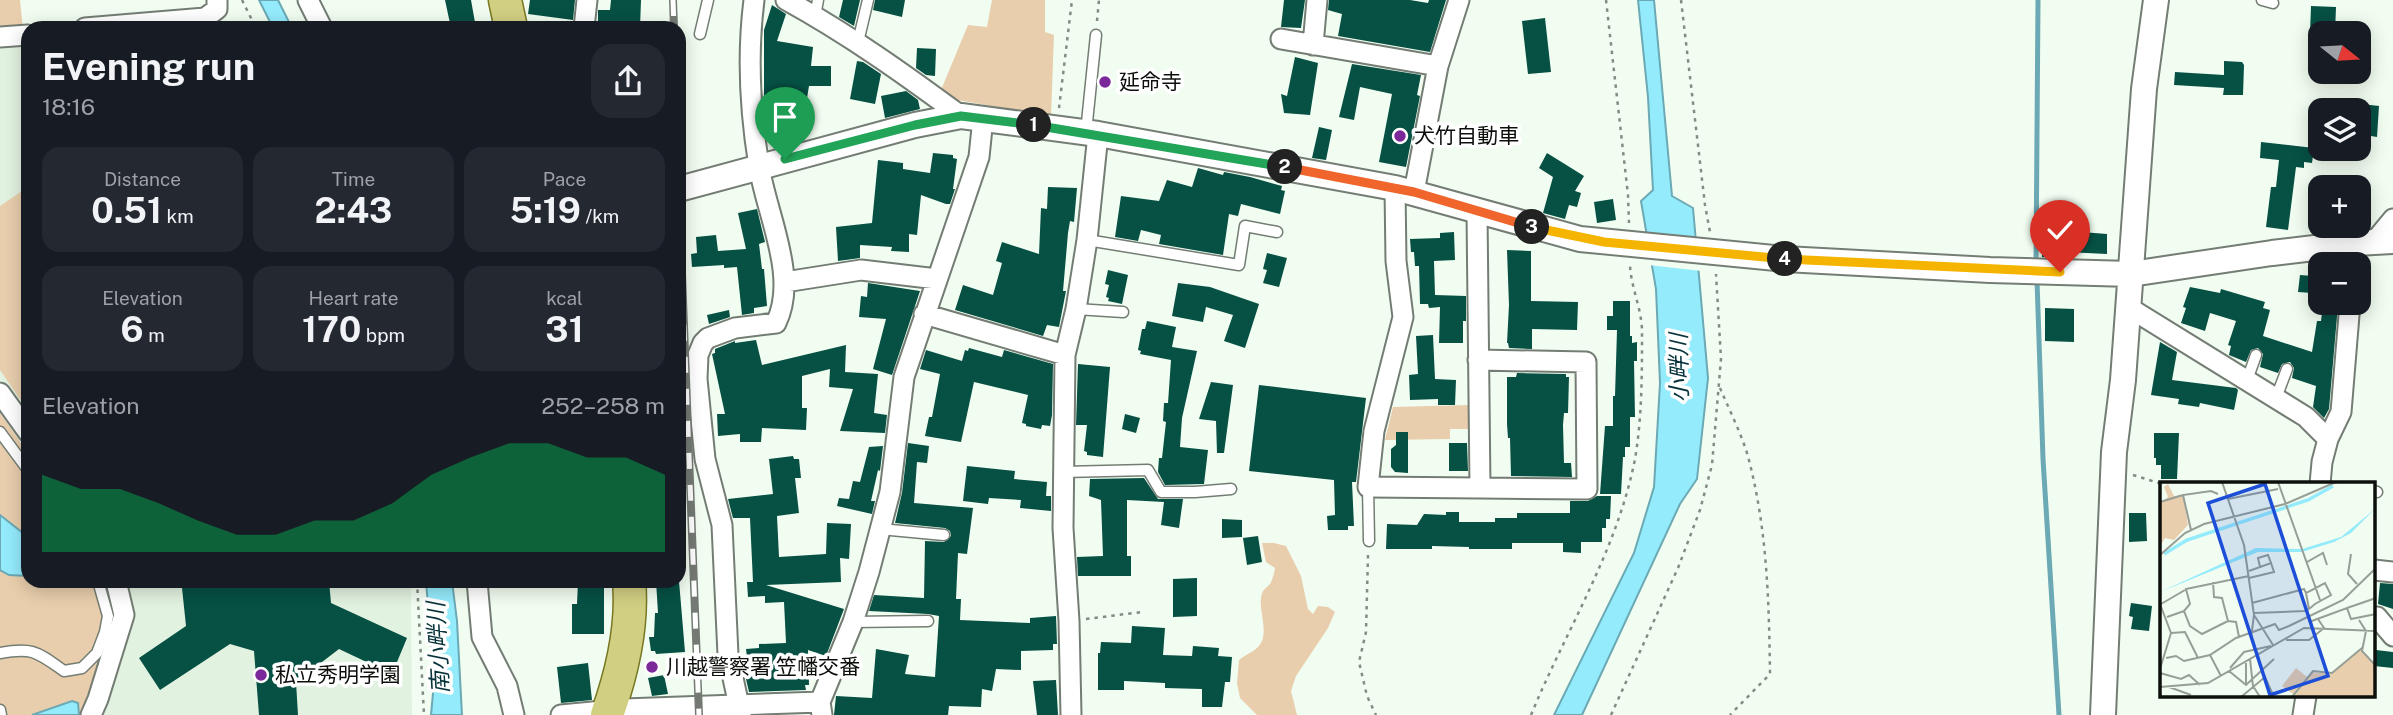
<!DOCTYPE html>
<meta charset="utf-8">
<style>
body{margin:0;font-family:"Public Sans","Noto Sans JP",sans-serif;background:#242831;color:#f1f3f6;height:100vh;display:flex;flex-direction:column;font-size:26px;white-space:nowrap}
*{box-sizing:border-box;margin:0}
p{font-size:23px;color:#9ea1a6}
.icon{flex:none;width:38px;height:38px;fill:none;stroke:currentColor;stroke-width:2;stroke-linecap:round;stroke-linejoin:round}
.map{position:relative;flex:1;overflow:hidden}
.panel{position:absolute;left:21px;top:21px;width:665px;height:567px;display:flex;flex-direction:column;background:#171b24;border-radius:21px;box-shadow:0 4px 18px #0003}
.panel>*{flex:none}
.needle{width:46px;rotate:108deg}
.controls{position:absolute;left:2308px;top:21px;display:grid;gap:14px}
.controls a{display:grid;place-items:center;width:63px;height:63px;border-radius:14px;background:#171b24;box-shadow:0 4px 18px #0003;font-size:35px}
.pin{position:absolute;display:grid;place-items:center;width:60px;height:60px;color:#fff;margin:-72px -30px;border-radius:50% 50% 50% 0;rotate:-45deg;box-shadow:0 0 7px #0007}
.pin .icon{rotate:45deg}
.km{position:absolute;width:35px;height:35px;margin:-18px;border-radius:50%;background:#222;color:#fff;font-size:19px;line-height:35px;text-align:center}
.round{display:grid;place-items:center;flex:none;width:74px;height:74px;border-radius:21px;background:#242831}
.summary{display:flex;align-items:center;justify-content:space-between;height:119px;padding:0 21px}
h1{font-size:38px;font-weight:700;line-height:52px}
.stats{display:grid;grid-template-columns:repeat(3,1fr);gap:10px;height:119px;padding:7px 21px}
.stats div{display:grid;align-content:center;border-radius:18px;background:#242831;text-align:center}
.stats b{font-size:35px;font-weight:700}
.stats small{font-size:19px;font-weight:400}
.stats p{font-size:19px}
.chart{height:196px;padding:14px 21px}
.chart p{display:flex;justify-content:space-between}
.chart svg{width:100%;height:126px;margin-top:7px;fill:#0b8043;opacity:.7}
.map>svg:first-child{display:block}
</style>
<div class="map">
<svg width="2393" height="715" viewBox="0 0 2393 715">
<rect width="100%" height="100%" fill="#f2fdf1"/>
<path fill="#e2f2e0" d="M28,41V420L0,379V44Z
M120,581H411L412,715H95Z"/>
<path fill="#e8ceac" d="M0,0H20L23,30L0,31Z
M992,0H1045V32L1054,35L1051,116L951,99L941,90L968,25L987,27Z
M28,187V411L0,370V206Z
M1470,405L1471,429H1450V439L1385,440L1393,407Z
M0,413L28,453V581H112L121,615L82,715H0Z
M1262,543H1274L1286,546L1301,576L1308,609L1313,614L1318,606L1328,607L1335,612L1328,628L1296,676L1291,691L1297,715H1257L1240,698L1237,683L1239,660C1245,655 1253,652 1258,647C1270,635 1259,613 1261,598C1262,590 1265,589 1270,584C1273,579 1274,573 1275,568L1266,562Z"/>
<path fill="#94ebfc" stroke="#6ba9b4" stroke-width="2" d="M259,0H278L292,28H273Z
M1638,0H1654L1672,196L1693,208L1708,378L1697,479L1680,504L1582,715H1554L1634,553L1654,487L1660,383L1656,289L1641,201L1653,190L1648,97Z
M0,515L28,537V576L9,575L0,570Z
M426,581H452L457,621L462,715H431L434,682Z
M72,701L78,703L79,715H32Z"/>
<path fill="#f2fdf1" d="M1642,234L1700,240L1702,271L1648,265Z"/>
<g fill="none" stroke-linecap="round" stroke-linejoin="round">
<path stroke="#6ba9b4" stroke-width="5" d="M2036,266L2038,0
M2037,280L2043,459L2059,715"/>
</g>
<path fill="#065044" d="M445,0H471L476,28H451Z
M530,0H575L573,20L528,14Z
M611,0H641L640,28H598V10H610Z
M843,0H860L854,26L839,17Z
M875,0H905L902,17L873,10Z
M1284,0H1305L1301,28L1281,27Z
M1329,0H1410L1428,3L1429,0H1446L1430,52L1338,36L1342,14L1328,10Z
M772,5L786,14L777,41L813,47L811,66H831V86H809L803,122L780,121L782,107L764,104V30Z
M2311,6L2336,7L2335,33H2310Z
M1545,18L1551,72L1528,74L1522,21Z
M917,48L936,49L935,76L926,75L916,68Z
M1295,57L1318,63L1310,115L1284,113L1281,94L1287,96Z
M857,61L863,62L881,74L875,104L850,99Z
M2224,61L2242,62L2244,65L2243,95H2223L2224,88L2174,85L2175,72L2224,75Z
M1352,64L1421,75L1417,95L1420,96L1406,167L1379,162L1392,94L1360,87L1354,120L1339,117Z
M906,91L918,100L920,109L885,118L881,96Z
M2362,104L2379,106L2377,137L2359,134V107L2361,108Z
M1319,127L1332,130L1326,160L1312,158Z
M2261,142L2314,148L2312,163L2304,162V168L2296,167L2288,230L2266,227L2271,187H2276L2279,160L2260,158Z
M933,153L953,155V158L957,159L953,189H955L950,204H946L921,195L917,235L909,234V252L891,251L892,247L860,245V258L838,261L836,227L872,223L878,160L903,163V169L930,173Z
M1547,153L1584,176L1575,191L1581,193L1577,207L1569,205L1565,219L1543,213L1553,177L1539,168Z
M1198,168L1223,175L1224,172L1250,177L1282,186L1281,190L1285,191L1280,214L1241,204L1238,216L1229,214L1223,255L1159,244L1161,235L1141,230L1138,241L1115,237L1121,196L1159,201L1167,180L1192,187Z
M1048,187L1077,188L1074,222L1070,221L1068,233L1063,291H1066L1059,327L1047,325L1043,336L955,310L963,285L993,295L1002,263L996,261L1002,242L1039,254L1041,208L1047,209Z
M1613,199L1616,220L1597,223L1594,202Z
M757,209L765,242L759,244L762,269H764L767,306L754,308V313L742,315L737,267L724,268V265L692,267L691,254L697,253L696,237L716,235L718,251L746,249L738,213Z
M2043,229L2107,234V254L2066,252V257H2042Z
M1454,232L1455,260L1434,261L1435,295L1466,296V321H1463V343H1439L1440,307L1429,308L1428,304H1420L1419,266H1415L1414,252H1411L1410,239L1440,238V233Z
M1507,250L1531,251V301L1578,302L1577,330L1532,329V349L1509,348L1508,343H1507L1509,305Z
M1267,253L1287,258L1279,287L1263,283L1267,270L1263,269Z
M1108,270L1128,275L1122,304L1108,301L1109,298L1106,297L1109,285L1105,284Z
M2300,275L2313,276L2312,293L2298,292Z
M868,283L920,291L892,375L873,369L886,319L859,317L861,296L867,297Z
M1178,283L1210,287L1259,304L1245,348L1224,341L1233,315L1206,307L1203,322L1172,316Z
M2190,287L2220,293L2221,289L2265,302L2263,308L2270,310L2263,336L2312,352L2317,321H2321L2323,304L2338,305L2329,409L2324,418L2313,407L2316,386L2292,378L2294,368L2290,362L2282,364L2278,373L2260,367L2263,354L2258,348L2251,350L2246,362L2229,355L2231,346L2228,345L2236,321L2210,313L2205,331L2181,323L2186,308L2183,307Z
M1613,301H1630V336H1632V343L1637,342V361H1634L1635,417H1630V447H1625V457H1623L1621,494H1600L1605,426H1613V396H1615L1617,330H1607V316H1613Z
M2045,308L2074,309V342L2045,341Z
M729,310L730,317L709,324L707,315Z
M1147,321L1176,327L1172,347L1197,351L1182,418L1180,447L1208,450L1204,484L1165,485L1158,472L1159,458H1162L1166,422L1163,421L1164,403H1168L1171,360L1140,354L1141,351L1138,350L1142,329H1145Z
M1433,335L1435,379L1456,380L1455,405H1438V399L1410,400L1409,375L1418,374L1416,336Z
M756,340L762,365L846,345L845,372L878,374L874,413L887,415L885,433L840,431L853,389L829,387L830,369L802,376V408H807L806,430L762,428L761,442H740V434L718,436L717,414H725L712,354L715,353V349L735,341V343Z
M2160,342L2177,352L2172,380L2236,388L2238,390L2234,410L2200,403L2199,407L2178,404L2179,399L2151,395Z
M969,348L1002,357L1004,350L1053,364L1052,415L1050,426L1042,425L1041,429L1026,426V424L1022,423L1028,395L974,382L961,442L925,436L929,417H932L940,374L920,369L926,350L962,361L965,350L968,351Z
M1078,364L1110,367L1103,457L1087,455V452L1084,451L1087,425H1076Z
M1517,373L1566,374V377H1569L1568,413H1564L1563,425L1564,463H1571L1572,477L1511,476L1510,438H1508L1507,424V377H1516Z
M1211,382L1233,385L1224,453H1217L1216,421L1199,419Z
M1259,385L1366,398L1356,482H1352L1354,526H1348V530H1328L1327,516L1335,515L1334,480L1249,471Z
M1125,414L1140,418L1136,433L1122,429Z
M1396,432H1408V473L1395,472L1391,467V449L1396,445Z
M2154,433H2179L2177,479H2161V465H2156V458H2154Z
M908,443L929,446L927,463L917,462L914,503L973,508L967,554L958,553L956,599H961L960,620L1030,623V618L1056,616L1057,644H1053V650L1021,651V670L996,669L992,691L982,689L981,707L949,706L948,715H834L836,696L872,698L876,649L909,655L905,674L935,677L939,616L928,614L869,611L874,595L924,598L925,541L944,542L951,536L950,531L945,528L895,523L902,493Z
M1449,443H1467L1468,471H1449Z
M883,446L880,471L878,470L871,501H875L872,514L837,506L839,498L849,499L853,481L860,482L869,447Z
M793,456L794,459H799L801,478H795L799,513L777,516L779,557L826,554L827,523L851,524L849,559L840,558L841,582L766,585L844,609L826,656L808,650L809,685H805L806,690L749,692L743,666H748L746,649L759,648V644L786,643L784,602L765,603V596L748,597L747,582H753L750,518H733L728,499L773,494L769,459Z
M967,466L1015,471L1014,479L1047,482L1046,496H1051V511L1020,508L1021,500L989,498L988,504L963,501Z
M1144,478L1158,499H1183L1179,528L1161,525L1164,502L1127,500V556H1131V576H1078L1077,557L1103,556L1101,500L1089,496L1090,479Z
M1597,496H1611L1610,519H1606V528H1602V542H1581V553L1563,552V543H1512V549H1469V547L1432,546V549H1386L1387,524L1417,525L1424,514L1446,515V512H1459V522H1495V518H1517V513H1570V501H1588Z
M2129,513H2146L2147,541L2129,542Z
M1222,519L1242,520V537L1222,538Z
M1258,536L1262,562L1247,565L1243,538Z
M1197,578V616L1173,617V579Z
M190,581H329L331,603L407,638L392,674L339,649L296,682L298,715H259L254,651L230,644L160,690L139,658L186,626L182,588L188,587Z
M578,581H604V634H572V604H577Z
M656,581H679L685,652L656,654L655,651H651L649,637H654L655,613H658Z
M2380,583L2393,584V609L2378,604Z
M2131,603L2152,606L2149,631L2131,629L2133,617L2129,616Z
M1132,626L1165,628L1163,655L1192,656L1193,646L1219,648L1218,656L1232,657L1230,682H1225L1222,707H1202V689L1165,688V683L1124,681V690H1098V653H1100L1101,642L1131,643Z
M2376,650L2393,652V668L2374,666Z
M588,663L592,700L561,703L557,667Z
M664,675L668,694L652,696L648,678Z
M1056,680L1058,715H1037L1033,681Z"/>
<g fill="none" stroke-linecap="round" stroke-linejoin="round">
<g stroke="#747d73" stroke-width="13">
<path id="service" d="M2262,0L2273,3
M815,16L818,0
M700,34L708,0
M858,42L868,0
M1086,132L1096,35
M1087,240L1239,265L1245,226L1277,232
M1076,309L1123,312
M2247,380L2256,355
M2276,398L2287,369
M0,432L28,470
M1063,472L1148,470L1161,492H1195L1231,489
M1368,487L1369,541
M2374,491L2377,492
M880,529L944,535
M853,622L928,621
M0,653C33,647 37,652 64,671L82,668L97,653L105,632L108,616L98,581
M0,710L1,715"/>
</g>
<g stroke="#747d73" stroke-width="23">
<path id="minor" d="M308,0L322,28
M786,0C848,34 904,74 961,116
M85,28L205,18L217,9V0
M584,28L587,0
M0,37L28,35
M1281,39L1438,66
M1313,45L1317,0
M1395,188L1396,261L1403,317L1374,431L1368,487L1480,488L1477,212
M1414,192L1438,66L1459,0
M2374,242L2393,219
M2354,264L2356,243
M785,282L861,270L937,279
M2128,307L2306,417L2328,439
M924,314L1065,355
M1478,360L1586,362L1587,489L1480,488
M0,393L28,432
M2320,484L2322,462L2328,439L2341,412L2350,303
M2374,570L2393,572
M477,581L482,637L507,686L514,715
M2374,617H2377L2393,636
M91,715L98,699L124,615L116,581
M561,715L624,709L820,702
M741,715L728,655L722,525L705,459L697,379L698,355L703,343L708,338L735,328L776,323C799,277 766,213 759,166C750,111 747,55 754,0
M822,715L820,702L853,622L869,572L890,492L904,377L979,157L983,118
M1071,715L1069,621L1063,528L1065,355L1076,309L1087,240L1098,134
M2303,715L2306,696"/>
</g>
<g stroke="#747d73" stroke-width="28">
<path id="tertiary" d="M679,189L915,125L961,116L1098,134L1395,188L1580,239L1785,259L1990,270L2131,274L2272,253L2356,243L2393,241
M2103,715L2114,452L2123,380L2144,89L2156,0"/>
</g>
<g stroke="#787722" stroke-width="35">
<path id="primary" d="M505,0L511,28
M607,715C622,673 633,625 629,581"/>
</g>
<path stroke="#848b83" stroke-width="2.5" stroke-dasharray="3.5 5" stroke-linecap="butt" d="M242,0L256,28
M1606,0L1628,195L1629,223
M1681,0L1705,205L1710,232
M1097,21L1099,0
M1059,108L1072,0
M1720,388C1729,409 1740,431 1747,453C1767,525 1769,599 1770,674L1730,715
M2133,475L2162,484
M1368,555L1366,632L1359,662L1367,696L1376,715
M417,581L424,715
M1086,619L1142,612
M1531,715C1566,630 1617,551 1635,459C1642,418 1642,374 1642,332C1642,309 1631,288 1630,265
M1611,715L1678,568L1700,510L1712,465L1721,359L1716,274"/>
<use href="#service" stroke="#fff" stroke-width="10"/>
<use href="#minor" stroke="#fff" stroke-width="19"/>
<use href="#tertiary" stroke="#fff" stroke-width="24"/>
<use href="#primary" stroke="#d1cf82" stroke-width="32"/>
<g stroke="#747a73" stroke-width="8">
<path id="rail" d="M673,0L674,28
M679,197L699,715"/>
</g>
<use href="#rail" stroke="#fff" stroke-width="5" stroke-dasharray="16" stroke-linecap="butt"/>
</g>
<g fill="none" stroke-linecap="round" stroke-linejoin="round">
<g stroke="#fff" stroke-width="14">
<path id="split-1" d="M785,159L915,125L961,116L1034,125"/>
</g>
<g stroke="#fff" stroke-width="14">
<path id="split-2" d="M1034,125L1285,167"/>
</g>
<g stroke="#fff" stroke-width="14">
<path id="split-3" d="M1285,167L1414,192L1532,227"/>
</g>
<g stroke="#fff" stroke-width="14">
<path id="split-4" d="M1532,227L1604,242L1785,259"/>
</g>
<g stroke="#fff" stroke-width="14">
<path id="split-5" d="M1785,259L2060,272"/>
</g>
<use href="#split-1" stroke="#22a559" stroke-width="9"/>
<use href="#split-2" stroke="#22a559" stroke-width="9"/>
<use href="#split-3" stroke="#f0652b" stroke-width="9"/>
<use href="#split-4" stroke="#f5b400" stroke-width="9"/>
<use href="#split-5" stroke="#f5b400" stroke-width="9"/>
</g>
<g fill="#7b299a" stroke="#fff" stroke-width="2.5">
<circle cx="1105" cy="82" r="7"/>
<circle cx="1400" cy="136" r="7"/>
<circle cx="652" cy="667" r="7"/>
<circle cx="261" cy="675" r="7"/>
</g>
<g text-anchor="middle" stroke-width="7" stroke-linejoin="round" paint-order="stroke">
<g font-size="21" fill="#0c0f0b" stroke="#fff" text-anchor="start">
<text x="1119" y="89">延命寺</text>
<text x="1414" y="143">犬竹自動車</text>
<text x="666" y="674">川越警察署 笠幡交番</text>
<text x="275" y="682">私立秀明学園</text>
</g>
<g font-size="23" font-style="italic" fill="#08333b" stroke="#fff">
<text transform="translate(1679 368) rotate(-91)" y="8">小畔川</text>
<text transform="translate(438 648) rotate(-93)" y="8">南小畔川</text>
</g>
</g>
<g transform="translate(2160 482)">
<rect width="215" height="215" fill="#f2fdf1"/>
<path d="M8,2L14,14L23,13L28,43L14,58L5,56L0,64V22L8,15L4,5ZM200,168L215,183L216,214L134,215L152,190L172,192ZM136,186L147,195L133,212L122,204Z" fill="#e8ceac"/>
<path d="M215,27L191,51L174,60L142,70H98L0,110L96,66L142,67L181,55Z" fill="#94ebfc"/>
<path fill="none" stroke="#94ebfc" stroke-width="3.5" d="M4,72L27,58L148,18L173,4"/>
<path fill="none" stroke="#969e95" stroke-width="2" d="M62,0L84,63L94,133L113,163M118,0L160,118M68,17L118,7M0,20L23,13M31,48L23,13L51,9L58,12M191,72L188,92L197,102M0,73L25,51L44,42L125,22L176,0M147,80L163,71L167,83M100,85L98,76L108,73L111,81M89,89L111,81L114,90L89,96M53,100L54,115L62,116L68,139L76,140L79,155M92,121L144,107L146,111M0,122L11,151L0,187M1,122L25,108M187,126L216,116M24,129L30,122L26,107L89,94M94,131L145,129L149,127L155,122L171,113L165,101L146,111L149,127M7,135L24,129L30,144L42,152L68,139M199,138L206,149L202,169L216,184M149,140L187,126L191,137L216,132M11,151L25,150L38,176M91,156L94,133M126,158H149L164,146L158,137M50,173L61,194M6,176L16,174L24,179L50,173L76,156L115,142L119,148L129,144L183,118L216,86M90,177L93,204L100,215M86,181V203M70,186L84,170L111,164M69,189L86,203L114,177M0,191L21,197L29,193L40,203M0,205L48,201L144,146L216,149M9,205L31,213M81,215L105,195L114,215M132,215L153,189L172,191L202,166"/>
<path fill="#1d4ed8" fill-opacity="0.15" stroke="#1d4ed8" stroke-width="3.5" d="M105,2L168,194L110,213L48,21Z"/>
<rect width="215" height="215" fill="none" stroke="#0c0f0b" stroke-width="3.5"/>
</g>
</svg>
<div class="controls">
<a><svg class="needle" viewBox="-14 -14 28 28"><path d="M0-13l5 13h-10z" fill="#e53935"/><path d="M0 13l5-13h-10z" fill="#9ea1a6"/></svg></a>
<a><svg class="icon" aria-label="layers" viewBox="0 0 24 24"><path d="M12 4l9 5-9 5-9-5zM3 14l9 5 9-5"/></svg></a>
<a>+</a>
<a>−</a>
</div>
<div class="pin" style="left:785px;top:159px;background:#1e9e55"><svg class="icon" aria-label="arrive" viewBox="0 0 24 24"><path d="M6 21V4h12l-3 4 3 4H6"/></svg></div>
<div class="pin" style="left:2060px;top:272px;background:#d93025"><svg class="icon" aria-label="check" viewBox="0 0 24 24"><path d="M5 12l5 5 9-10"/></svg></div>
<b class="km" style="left:1034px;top:125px">1</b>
<b class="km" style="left:1285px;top:167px">2</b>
<b class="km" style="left:1532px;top:227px">3</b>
<b class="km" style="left:1785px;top:259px">4</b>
<section class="panel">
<div class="summary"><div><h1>Evening run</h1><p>18:16</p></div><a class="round"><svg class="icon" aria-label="share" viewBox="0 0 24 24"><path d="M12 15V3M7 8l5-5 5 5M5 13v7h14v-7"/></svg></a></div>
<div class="stats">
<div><p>Distance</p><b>0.51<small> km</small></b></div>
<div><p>Time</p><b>2:43</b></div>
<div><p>Pace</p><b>5:19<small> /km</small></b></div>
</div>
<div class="stats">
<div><p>Elevation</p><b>6<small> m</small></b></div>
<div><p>Heart rate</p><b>170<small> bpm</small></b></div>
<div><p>kcal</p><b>31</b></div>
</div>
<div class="chart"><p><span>Elevation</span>252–258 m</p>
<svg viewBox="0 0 160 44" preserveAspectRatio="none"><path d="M0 44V17L10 22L20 22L30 27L40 33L50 38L60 38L70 33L80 33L90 27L100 17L110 11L120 6L130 6L140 11L150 11L160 17V44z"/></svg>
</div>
</section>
</div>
